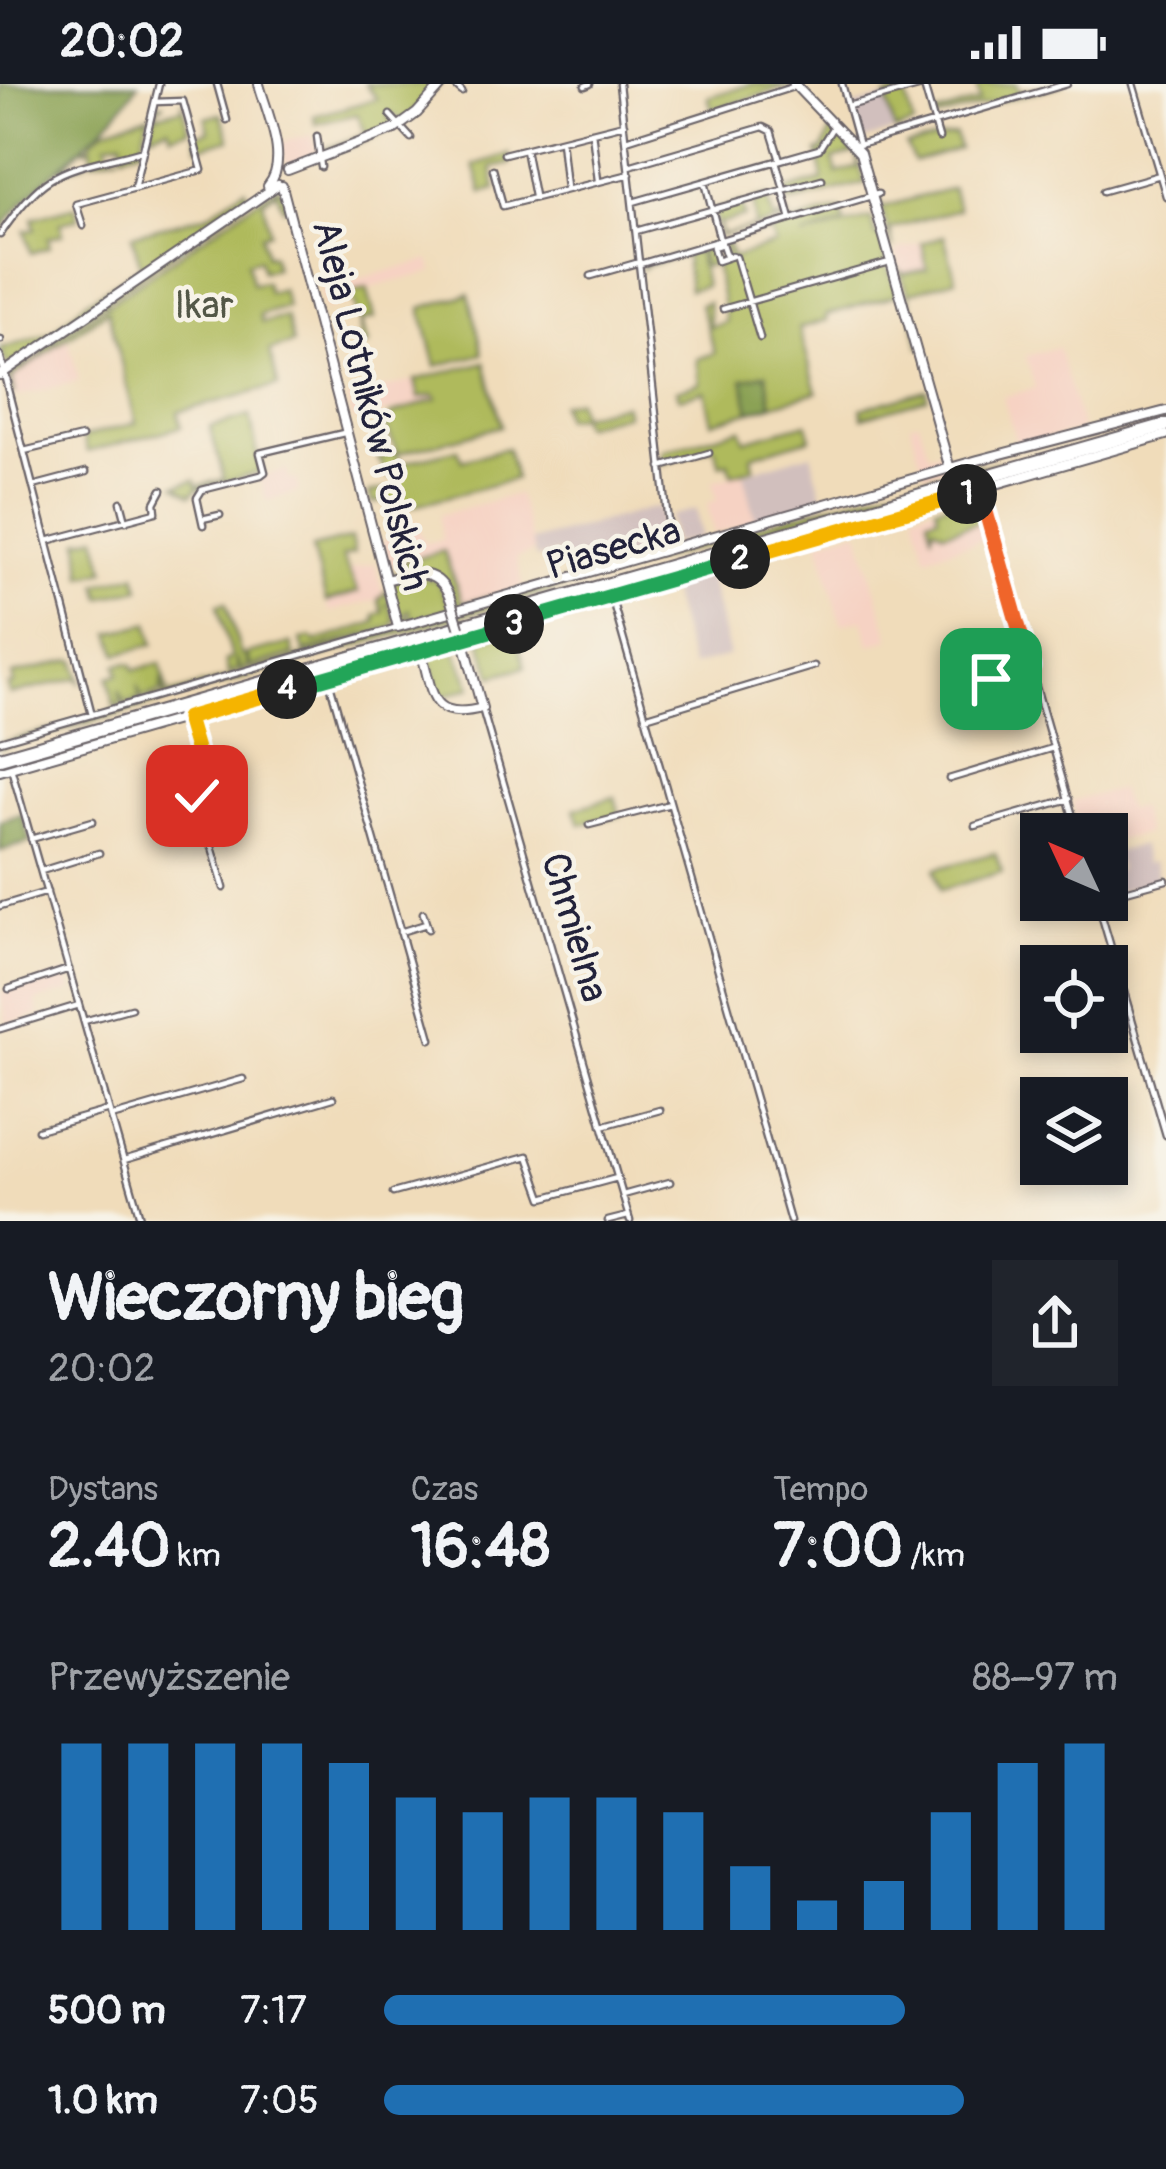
<!DOCTYPE html>
<html lang="pl">
<meta charset="utf-8">
<style>
body{margin:0;font-family:Pangolin,sans-serif;background:#20242c;color:#f1f3f6;height:100vh;display:flex;flex-direction:column;font-size:45px;white-space:nowrap}
*{box-sizing:border-box;margin:0}
p{font-size:39px;color:#9ea1a6}
.icon{flex:none;width:66px;height:66px;fill:none;stroke:currentColor;stroke-width:2;stroke-linecap:round;stroke-linejoin:round}
.map{position:relative;height:1137px;overflow:hidden}
.sheet{display:flex;flex-direction:column;background:#171b24;flex:1}
.sheet>*{flex:none}
.needle{width:78px;rotate:314deg}
.controls{position:absolute;left:1020px;top:729px;display:grid;gap:24px}
.controls a{display:grid;place-items:center;width:108px;height:108px;border-radius:0px;background:#171b24;box-shadow:0 6px 18px #0003;font-size:60px}
.pin{position:absolute;display:grid;place-items:center;width:102px;height:102px;color:#fff;margin:-51px;border-radius:24px;box-shadow:0 6px 18px #0006}
.km{position:absolute;width:60px;height:60px;margin:-30px;border-radius:50%;background:#222;color:#fff;font-size:33px;line-height:60px;text-align:center}
.round{display:grid;place-items:center;flex:none;width:126px;height:126px;border-radius:0px;background:#20242c}
.headline{display:flex;align-items:center;justify-content:space-between;height:204px;padding:0 48px}
h1{font-size:66px;font-weight:700;line-height:90px}
.metrics{display:grid;grid-template-columns:repeat(3,1fr);gap:18px;height:204px;padding:12px 48px}
.metrics div{display:grid;align-content:center}
.metrics b{font-size:60px;font-weight:700}
.metrics small{font-size:33px;font-weight:400}
.metrics p{font-size:33px}
.chart{height:336px;padding:24px 48px}
.chart p{display:flex;justify-content:space-between}
.chart svg{width:100%;height:216px;margin-top:12px;stroke:#1f6fb2;stroke-width:6}
ul{padding:0 48px;list-style:none;font-size:39px}
li{display:grid;grid-template-columns:192px 144px 1fr;align-items:center;height:90px}
li i{height:30px;border-radius:15px;background:#1f6fb2}
.status{display:flex;justify-content:space-between;align-items:center;height:84px;padding:0 60px;background:#171b24;direction:ltr}
.status svg{height:33px;fill:currentColor}
.map>svg:first-child{display:block}
</style>
<div class="status"><b>20:02</b><svg viewBox="0 0 49 12"><path d="M0 12V9h3v3zM5 12V6h3v6zM10 12V3h3v9zM15 12V0h3v12zM26 1h20v11H26zM47 4h2v5h-2z"/></svg></div>
<div class="map">
<svg width="1166" height="1137" viewBox="0 0 1166 1137">
<rect width="100%" height="100%" fill="#f7f3e8"/>
<filter id="ink" filterUnits="userSpaceOnUse"><feTurbulence type="fractalNoise" baseFrequency=".00833" numOctaves="2"/><feDisplacementMap in="SourceGraphic" scale="24" xChannelSelector="R" yChannelSelector="G"/><feConvolveMatrix kernelMatrix="1 2 1 2 8 2 1 2 1" color-interpolation-filters="sRGB"/></filter>
<filter id="wash" filterUnits="userSpaceOnUse"><feTurbulence type="fractalNoise" baseFrequency=".004" numOctaves="4" result="noise"/><feDisplacementMap in="SourceGraphic" scale="48" xChannelSelector="R" yChannelSelector="G"/><feGaussianBlur stdDeviation="2.7" result="paint"/><feColorMatrix in="noise" values="0 0 0 0 0 0 0 0 0 0 0 0 0 0 0 0 0 1.4 0 .05"/><feComposite in="paint" operator="in"/></filter>
<g filter="url(#wash)">
<rect width="100%" height="100%" fill="#f0dcba"/>
<path fill="#f6d2c3" d="M312,51L317,67L296,79L285,78L281,58Z
M922,159L928,185L902,191L895,166Z
M430,176L433,188L351,209L353,218L325,225L320,205Z
M68,254L79,297L16,313L12,295Z
M1058,263L1082,346L1017,362L1003,313L1035,304L1026,272Z
M415,296L419,314L436,311L437,315L353,337L347,315Z
M919,337L929,370L941,367L946,383L924,390L910,339Z
M287,386L289,396L296,395L299,408L266,417L259,393Z
M744,389L756,437L714,450L707,419L717,416L712,397Z
M518,410L534,468L516,474L523,503L462,519L444,467L389,481L382,457L410,449L408,439L416,437L425,459L442,456L439,431Z
M936,422L944,448L982,437L990,453L926,472L914,428Z
M859,446L890,554L870,561L863,535L841,540L819,456Z
M375,479L384,514L329,528L326,518L357,508L346,486Z
M1119,705L1127,726L1139,723L1146,750L1107,758V750H1081L1072,717Z
M66,890L72,907L36,917L39,931L7,940L0,909Z"/>
<path fill="#d1bfbd" d="M886,13L895,47L862,57L851,23Z
M811,369L823,415L820,420L756,437L744,389Z
M659,422L666,464L572,490L569,477L561,479L558,469L536,475L531,457Z
M696,425L701,454L673,460L670,432Z
M708,488L729,572L691,583L668,500Z
M1141,761L1146,779L1154,777L1159,796L1107,810V790L1119,786L1115,768Z"/>
<path fill="#afba5c" stroke="#686e4c" stroke-width="3" d="M365,0H440L404,37L391,30L388,33L393,40L377,49L395,40C378,56 349,62 327,69L368,53L323,66L366,50L357,30L316,40L314,32L377,15Z
M751,0L790,2L712,26L708,13Z
M976,0H1016L1019,7L1063,0L935,35L934,31L980,17Z
M905,8L914,41L895,47L886,13Z
M182,17L189,46L171,51L168,43L150,50L157,20H165L157,24L156,31L183,24Z
M221,30L230,55L198,64L195,51L209,47L206,34Z
M149,31L141,64L123,69L122,56L107,59L110,71L120,70L92,77L91,64L80,66L63,84L87,79L62,85L61,81L83,63L92,62L91,57L106,44Z
M832,45L855,69L833,76L837,89L859,83L857,72L865,99L789,119L785,107L823,96L818,68L823,66Z
M955,51L959,65L914,78L906,62Z
M509,70L510,80L492,84L496,105L482,109L474,81Z
M276,103L282,105L288,122L283,124L276,107L263,117L270,148L261,151L266,172L272,171L275,184L262,187L259,175L247,178L252,200L265,198L268,209L282,205L287,223L260,231L262,239L286,233L293,260L270,267L278,302L178,328L181,343L87,368L83,353L136,339L108,226L58,261L56,258L53,265L15,291L12,295L15,309L11,308L10,288L37,275L47,263Z
M245,104L249,113L242,120L36,266L8,282C4,277 2,270 0,262L2,265L51,249L84,219L141,182L132,151L209,130Z
M952,104L958,125L890,145L893,165L878,113L883,123Z
M767,112L774,137L788,131L789,135L720,152L714,126L741,119L745,133L719,140L722,152L755,143L754,115Z
M75,122L78,134L60,139L63,150L48,154L50,163L31,169L25,147L35,145L33,134Z
M841,125L845,139L802,153L871,134L876,152L883,150L886,179L899,210L826,231L827,236L799,244L817,308L712,338L705,307L679,314L677,306L700,299L697,275L715,269L700,221L708,218L710,243L726,238L715,180L703,183L700,166L709,164L714,178L727,174L722,160L727,159L733,174L775,160L770,147L745,153Z
M944,152L956,195L909,209L920,265L908,208L898,184L903,190L927,185L922,159Z
M697,167L705,202L689,206L685,171L646,182H645L642,186L644,180Z
M367,204L375,234L361,237L368,261L361,262L360,238L350,209Z
M469,210L483,270L436,282L421,224Z
M485,278L501,342L397,370L401,379L458,365L462,376L507,364L515,395L393,427L390,416L372,419L369,409L400,402L397,392L389,393L378,374L397,368L385,341L392,339L390,331L437,315L435,311L419,314L415,296Z
M927,306V314L863,333L861,324Z
M576,316L580,331L624,320L627,330L582,341L579,332L564,335L560,320Z
M250,332L261,388L196,406L191,411L176,401L195,396L197,402L224,395L210,343Z
M807,339L811,354L752,371L754,384L732,390L728,378L720,380L715,364L710,363L663,380L662,367L741,344L745,356Z
M979,378L971,385L1000,378L0,664V659L84,638V635Z
M973,412L982,437L944,448L934,442L932,448L928,434L938,431L936,422Z
M97,452L106,486L83,492L80,456Z
M351,454L354,469L342,473L358,508L326,518L312,464Z
M444,467L462,519L494,512L456,523C443,485 431,483 393,493L386,487L389,484L392,491L405,487L404,477Z
M136,490L140,504L102,514L98,500Z
M409,492L437,496L451,525L412,536L409,526L404,529L410,537H399L390,499Z
M386,507L390,519L387,521L390,522L395,538L390,543L304,568L301,556L312,553L315,558L376,538L375,531L383,527L378,516Z
M226,518L241,571H245L248,583L241,586L236,574L238,586L228,589L225,577L232,574L218,520Z
M149,539L154,560L118,570L111,549Z
M514,545L525,583L493,592L480,556Z
M291,559L294,570L251,583L247,570Z
M454,563L472,603L441,613L428,571Z
M72,576L76,577L81,600L78,594L10,611L8,602L14,600L12,591Z
M126,579L132,580L135,586L160,579L168,606L164,608L162,594L161,608L142,614L137,601L140,614L125,619L119,606L122,619L114,622L109,593L119,590L117,581Z
M615,713L620,732L580,740L575,725Z
M995,769L1002,788L941,806L935,785Z"/>
<path fill="#8ba254" stroke="#566248" stroke-width="3" d="M0,0H138C100,60 39,89 0,148Z
M766,289L772,321L750,327L743,295Z
M22,730L31,758L0,767V737Z"/>
<g fill="none" stroke-linecap="round" stroke-linejoin="round">
<path stroke="#6cbce7" stroke-width="3" d="M196,146L199,150
M177,160L180,163"/>
</g>
</g>
<g filter="url(#ink)">
<g fill="none" stroke-linecap="round" stroke-linejoin="round">
<g stroke="#6a6367" stroke-width="9">
<path id="street" d="M217,0L227,36
M453,0L462,8
M619,0L671,465
M842,0L858,58
M1133,0L1166,112
M585,2L590,0
M924,2L939,54
M848,22L929,0
M390,31L411,54
M592,48L598,96
M317,52L321,83
M561,56L566,104
M626,56L796,2
M855,62L1067,0
M525,65L534,112
M504,70L624,40
M776,77L784,105
M629,82L763,43L771,47L780,76
M493,85L503,122L630,90
M705,98L720,156
M134,104L159,0
M783,106L791,135
M1103,107L1160,91
M633,118L819,65L834,41
M83,142L76,120L202,86L183,17L155,18
M636,147L822,95
M0,151C47,80 67,87 144,66
M722,160L726,172H732L717,177L713,163Z
M736,173L760,254
M640,180L878,110
M591,192L640,178
M723,225L886,179
M0,256H1
M0,271L8,299
M0,275L92,631
M24,367L82,353
M661,383L709,369
M33,402L86,388
M980,407L1078,750
M121,418L126,437
M156,428L155,419L162,406
M202,435L220,431
M203,441L197,414L202,406L261,391L265,388L260,369L348,348
M47,457L156,428
M611,512L790,1137
M328,593L431,955
M991,595L1030,583
M482,624L630,1137
M187,633L203,689L194,701L224,804
M645,633L814,582
M0,657L398,543
M11,684L141,1137
M949,695L1053,664
M589,741L670,720
M975,742L1069,715
M31,755L93,737
M41,787L99,769
M1107,812L1166,796
M1097,816L1166,1051
M0,822L47,808
M423,829L428,845
M400,848L426,840
M9,905L69,885
M84,937L131,924
M0,945L79,921
M111,1033L243,995
M602,1042L660,1026
M38,1046L109,1026
M124,1076L333,1014
M393,1109L528,1072L543,1114L617,1094
M623,1111L670,1098
M608,1137L628,1132"/>
</g>
<g stroke="#6a6367" stroke-width="12">
<path id="secondary" d="M259,0C267,30 290,76 268,102
M794,0L860,69L950,385
M288,86L395,45L417,29L443,0
M282,102L398,543L978,376L1166,327
M0,291L278,101
M386,496C416,488 439,483 451,517
M421,567C433,608 429,638 482,624L466,565
M0,687L1166,351"/>
</g>
<g stroke="#6a6367" stroke-width="16">
<path id="highway" d="M0,674L1166,341"/>
</g>
<use href="#street" stroke="#fff" stroke-width="4.5"/>
<use href="#secondary" stroke="#fff" stroke-width="8"/>
<use href="#highway" stroke="#fff" stroke-width="12"/>
<g stroke="#6a6367" stroke-width="12" stroke-linecap="butt">
<path id="secondary-bridge" d="M451,517L466,565"/>
</g>
<use href="#secondary-bridge" stroke="#fff" stroke-width="8"/>
</g>
</g>
<g fill="none" stroke-linecap="round" stroke-linejoin="round" filter="url(#ink)">
<g stroke="#fff" stroke-width="24">
<path id="split-1" d="M967,410L980,407L1030,583L991,595"/>
</g>
<g stroke="#fff" stroke-width="24">
<path id="split-2" d="M740,475L967,410"/>
</g>
<g stroke="#fff" stroke-width="24">
<path id="split-3" d="M514,540L740,475"/>
</g>
<g stroke="#fff" stroke-width="24">
<path id="split-4" d="M287,605L514,540"/>
</g>
<g stroke="#fff" stroke-width="24">
<path id="split-5" d="M197,712L194,698L203,689L187,634L287,605"/>
</g>
<use href="#split-1" stroke="#f0652b" stroke-width="15"/>
<use href="#split-2" stroke="#f5b400" stroke-width="15"/>
<use href="#split-3" stroke="#22a559" stroke-width="15"/>
<use href="#split-4" stroke="#22a559" stroke-width="15"/>
<use href="#split-5" stroke="#f5b400" stroke-width="15"/>
</g>
<g text-anchor="middle" stroke-width="9" stroke-linejoin="round" paint-order="stroke">
<g font-size="39" fill="#535747" stroke="#f7f3e8">
<text x="204" y="234">Ikar</text>
</g>
<g font-size="39" fill="#22223b" stroke="#f7f3e8">
<text transform="translate(372 321) rotate(76)" y="14">Aleja Lotników Polskich</text>
<text transform="translate(613 463) rotate(-16)" y="14">Piasecka</text>
<text transform="translate(576 843) rotate(74)" y="14">Chmielna</text>
</g>
</g>
</svg>
<div class="controls">
<a><svg class="needle" viewBox="-14 -14 28 28"><path d="M0-13l5 13h-10z" fill="#e53935"/><path d="M0 13l5-13h-10z" fill="#9ea1a6"/></svg></a>
<a><svg class="icon" aria-label="locate" viewBox="0 0 24 24"><circle cx="12" cy="12" r="6"/><path d="M12 2v4M12 18v4M2 12h4M18 12h4"/></svg></a>
<a><svg class="icon" aria-label="layers" viewBox="0 0 24 24"><path d="M12 4l9 5-9 5-9-5zM3 14l9 5 9-5"/></svg></a>
</div>
<div class="pin" style="left:991px;top:595px;background:#1e9e55"><svg class="icon" aria-label="arrive" viewBox="0 0 24 24"><path d="M6 21V4h12l-3 4 3 4H6"/></svg></div>
<div class="pin" style="left:197px;top:712px;background:#d93025"><svg class="icon" aria-label="check" viewBox="0 0 24 24"><path d="M5 12l5 5 9-10"/></svg></div>
<b class="km" style="left:967px;top:410px">1</b>
<b class="km" style="left:740px;top:475px">2</b>
<b class="km" style="left:514px;top:540px">3</b>
<b class="km" style="left:287px;top:605px">4</b>
</div>
<section class="sheet">
<div class="headline"><div><h1>Wieczorny bieg</h1><p>20:02</p></div><a class="round"><svg class="icon" aria-label="share" viewBox="0 0 24 24"><path d="M12 15V3M7 8l5-5 5 5M5 13v7h14v-7"/></svg></a></div>
<div class="metrics">
<div><p>Dystans</p><b>2.40<small> km</small></b></div>
<div><p>Czas</p><b>16:48</b></div>
<div><p>Tempo</p><b>7:00<small> /km</small></b></div>
</div>
<div class="chart"><p><span>Przewyższenie</span>88–97 m</p>
<svg viewBox="0 0 160 44" preserveAspectRatio="none"><path d="M5 44V6M15 44V6M25 44V6M35 44V6M45 44V10M55 44V17M65 44V20M75 44V17M85 44V17M95 44V20M105 44V31M115 44V38M125 44V34M135 44V20M145 44V10M155 44V6"/></svg>
</div>
<ul>
<li><b>500 m</b>7:17<i style="width:71%"></i></li>
<li><b>1.0 km</b>7:05<i style="width:79%"></i></li>
</ul>
</section>
